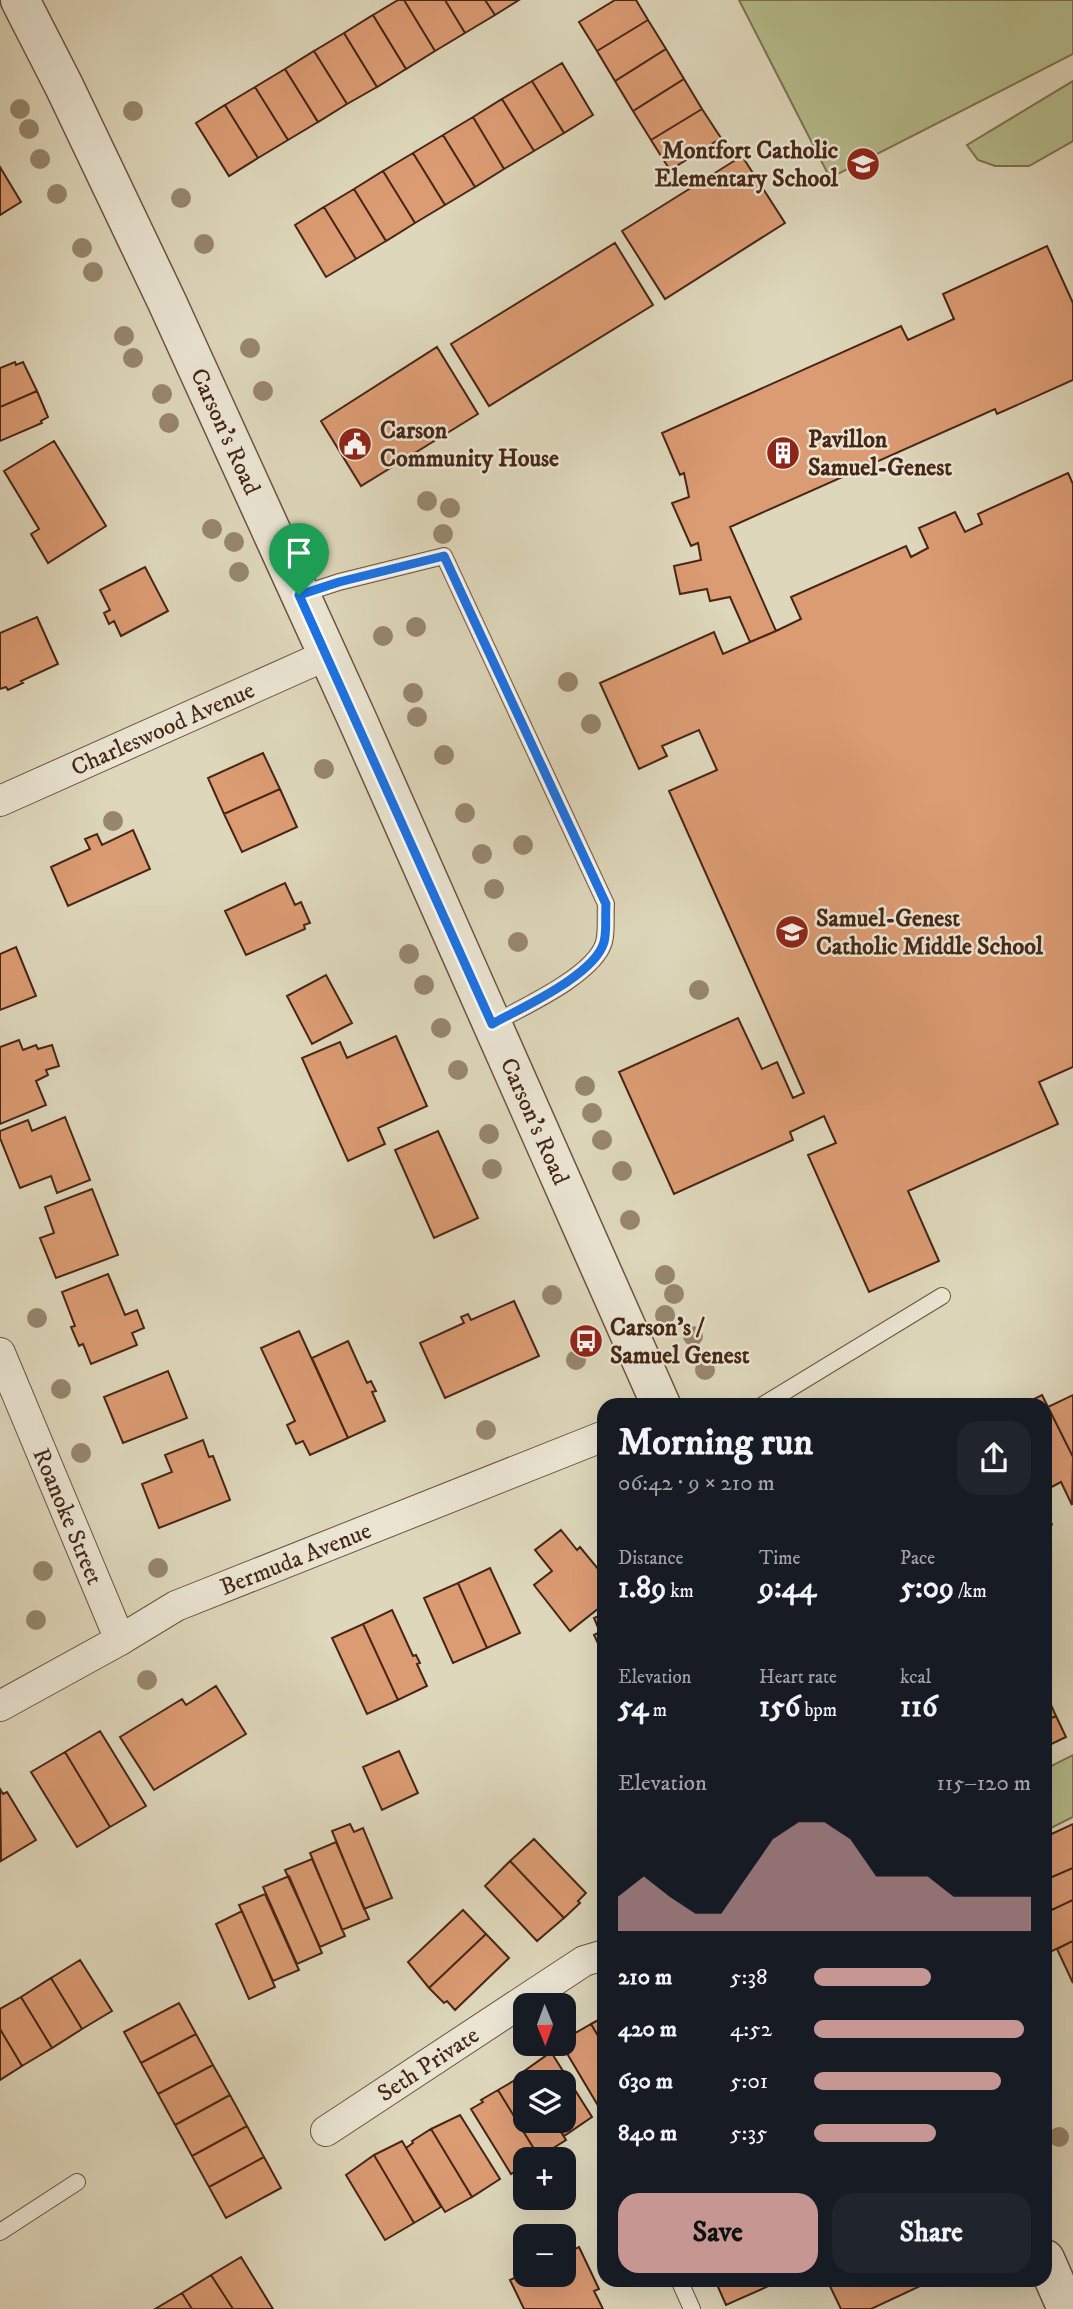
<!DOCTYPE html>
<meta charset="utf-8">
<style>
body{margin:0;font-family:"IM FELL DW Pica",serif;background:#20242c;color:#f1f3f6;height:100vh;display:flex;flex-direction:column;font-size:26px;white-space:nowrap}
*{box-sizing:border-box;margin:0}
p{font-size:23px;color:#9ea1a6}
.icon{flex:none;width:38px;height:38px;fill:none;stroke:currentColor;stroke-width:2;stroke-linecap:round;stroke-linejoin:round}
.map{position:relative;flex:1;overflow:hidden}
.drawer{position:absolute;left:597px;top:1398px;width:455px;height:889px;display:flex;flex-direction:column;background:#171b24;border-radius:21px;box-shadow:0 7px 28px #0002}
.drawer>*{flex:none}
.needle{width:46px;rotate:179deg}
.tools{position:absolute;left:513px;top:1993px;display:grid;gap:14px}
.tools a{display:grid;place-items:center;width:63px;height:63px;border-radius:14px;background:#171b24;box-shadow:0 7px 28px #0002;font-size:35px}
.pin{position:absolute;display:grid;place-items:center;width:60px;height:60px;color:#fff;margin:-72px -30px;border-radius:50% 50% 50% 0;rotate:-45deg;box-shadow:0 0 7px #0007}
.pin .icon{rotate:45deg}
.round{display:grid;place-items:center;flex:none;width:74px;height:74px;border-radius:21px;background:#20242c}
.head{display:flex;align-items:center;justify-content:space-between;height:119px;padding:0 21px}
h1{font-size:38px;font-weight:700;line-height:52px}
.stats{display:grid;grid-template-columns:repeat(3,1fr);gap:10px;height:119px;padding:7px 21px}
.stats div{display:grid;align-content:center}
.stats b{font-size:30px;font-weight:700}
.stats small{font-size:19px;font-weight:400}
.stats p{font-size:19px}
.chart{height:196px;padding:14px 21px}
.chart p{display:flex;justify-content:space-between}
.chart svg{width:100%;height:126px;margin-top:7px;fill:#c59692;opacity:.7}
.primary-button{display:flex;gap:14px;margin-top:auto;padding:14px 21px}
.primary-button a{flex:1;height:80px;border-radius:21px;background:#c59692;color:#111;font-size:28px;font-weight:700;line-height:80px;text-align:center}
.primary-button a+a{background:#20242c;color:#f1f3f6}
ul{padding:0 21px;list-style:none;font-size:23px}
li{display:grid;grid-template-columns:112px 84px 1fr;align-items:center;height:52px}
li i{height:18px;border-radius:9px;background:#c59692}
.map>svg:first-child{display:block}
</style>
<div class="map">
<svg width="1073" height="2309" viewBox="0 0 1073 2309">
<rect width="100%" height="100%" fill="#ded7bb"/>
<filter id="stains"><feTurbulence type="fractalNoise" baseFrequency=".00286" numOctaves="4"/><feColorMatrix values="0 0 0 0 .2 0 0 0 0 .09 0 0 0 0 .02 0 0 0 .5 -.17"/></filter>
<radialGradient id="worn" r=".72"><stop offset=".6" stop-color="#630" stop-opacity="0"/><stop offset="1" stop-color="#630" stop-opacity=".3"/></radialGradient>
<path fill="#b6bd8c" stroke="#7e7251" stroke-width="2" d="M739,0H1073V54L830,178Z
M1073,81V141L1029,166H995L978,160L967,145Z
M1073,1755V1817L1045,1831V1769Z"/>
<path fill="#db9b73" stroke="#472616" stroke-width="2" d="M398,0H404L435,51L406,69L373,15Z
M404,0H445L465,33L435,51Z
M445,0H485L495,15L465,33Z
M485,0H519L495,15Z
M615,0H636L648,20L597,51L579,22Z
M373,15L406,69L377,87L344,33Z
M648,20L666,49L615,81L597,51Z
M344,33L377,87L347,104L314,51Z
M666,49L684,79L633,111L615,81Z
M314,51L347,104L318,122L285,69Z
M562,63L593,115L564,133L532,81Z
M285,69L318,122L288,140L255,87Z
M684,79L702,109L651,140L633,111Z
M532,81L564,133L534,151L502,99Z
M255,87L288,140L258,158L225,105Z
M502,99L534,151L504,169L473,117Z
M225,105L258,158L229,176L196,123Z
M702,109L721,138L670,170L651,140Z
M473,117L504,169L475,187L443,135Z
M443,135L475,187L445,205L413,153Z
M413,153L445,205L415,223L383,171Z
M742,156L785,223L665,299L622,231Z
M0,167L21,202L0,215Z
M383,171L415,223L386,241L354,189Z
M354,189L386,241L356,259L324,207Z
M324,207L356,259L326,277L295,225Z
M615,243L653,305L489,406L451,344Z
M1047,246L1073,303V380L997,414L995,409L730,527L776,631L750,642L730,597L710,601L707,589L680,594L674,566L701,560L698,543L691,546L672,503L689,497L684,473L680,475L662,433L901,326L908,340L954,319L943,294Z
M437,347L478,414L361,486L321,421Z
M15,362L16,365L23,362L37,391L0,407V368Z
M37,391L48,417L41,421L42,423L0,441V407Z
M54,441L106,526L48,563L31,534L39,529L4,471Z
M1068,473L1073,484V1067L1039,1082L1058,1124L908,1191L939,1261L869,1292L808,1155L836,1143L824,1116L790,1132L793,1140L674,1194L619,1072L738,1018L762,1069L777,1062L793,1098L804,1093L669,791L717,770L699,730L662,746L667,756L639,769L600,683L714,632L723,654L776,631L801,619L791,597L906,546L911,557L928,548L919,528L955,512L965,532L982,524L978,514Z
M145,567L168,611L121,636L114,621L109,624L104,613L110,610L100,590Z
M37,617L58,664L21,681L23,683L8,690L6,687L0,689V633Z
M263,753L280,789L224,814L208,778Z
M280,789L297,827L242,852L224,814Z
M133,830L150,869L68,906L51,867L90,849L85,839L97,834L102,845Z
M285,883L295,905L301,902L310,923L304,925L305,929L246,955L225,911Z
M16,947L36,996L0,1010V954Z
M326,975L352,1023L312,1044L287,996Z
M396,1036L427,1106L378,1128L385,1144L348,1161L302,1058L340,1042L347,1058Z
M19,1040L23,1050L36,1045L38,1049L52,1045L59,1066L46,1070L48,1075L36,1081L46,1105L0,1124V1047Z
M65,1117L90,1180L57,1193L51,1176L20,1188L0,1138V1131L28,1120L32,1131Z
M438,1131L478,1218L434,1238L395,1150Z
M92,1189L118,1255L56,1278L40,1238L54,1233L45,1207Z
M108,1274L125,1315L137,1310L144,1328L132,1333L137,1345L91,1364L83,1344L79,1346L71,1327L75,1326L62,1292Z
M514,1301L539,1356L445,1398L420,1343L464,1323L461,1317L468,1314L471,1320Z
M299,1331L348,1438L310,1455L303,1441L296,1444L287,1425L295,1421L261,1348Z
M348,1341L367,1383L371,1381L376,1391L372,1392L385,1421L348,1438L312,1358Z
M168,1371L187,1418L123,1443L104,1397Z
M1042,1395L1073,1457L1072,1505L1061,1482L1048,1489L1045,1483V1405H1022Z
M1073,1395V1457L1048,1407Z
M203,1440L209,1457L213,1456L230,1500L159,1528L142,1484L172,1472L165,1455Z
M1045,1521L1052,1524L1045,1541Z
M561,1530L577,1550L580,1547L604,1576V1604L570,1631L534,1585L552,1571L535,1550Z
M490,1568L520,1633L487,1648L458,1583Z
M458,1583L487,1648L453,1663L424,1598Z
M392,1610L413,1656L416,1655L420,1663L417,1664L427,1686L398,1700L363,1624Z
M604,1614V1656L594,1635L600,1632L594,1618Z
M363,1624L398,1700L367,1714L332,1638Z
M216,1686L246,1734L154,1790L120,1737L182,1699L186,1705Z
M1047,1696L1056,1716L1045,1721V1697Z
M1056,1716L1066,1737L1045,1747L1050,1758L1045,1760V1721Z
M100,1731L146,1806L110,1827L65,1752Z
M399,1751L418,1793L382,1810L363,1767Z
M65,1752L110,1827L77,1847L31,1772Z
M0,1789L3,1794L7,1792L36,1840L1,1861Z
M350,1824L354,1832L363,1828L392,1898L364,1909L332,1831Z
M1073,1824V1868L1045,1880V1837Z
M534,1839L586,1893L578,1901L580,1903L564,1918L510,1861Z
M336,1842L369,1919L342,1930L310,1853Z
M312,1859L345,1936L320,1947L285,1870Z
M510,1861L564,1918L537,1941L485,1886Z
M1073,1868V1900L1052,1910L1045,1894V1880Z
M289,1876L322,1953L297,1964L263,1887Z
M265,1894L299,1970L273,1981L239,1905Z
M1073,1900V1941L1048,1953L1045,1946V1913Z
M463,1910L486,1934L429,1988L408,1962Z
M242,1911L275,1987L249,1999L216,1924Z
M486,1934L509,1958L455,2010L447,2001L444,2003L429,1988Z
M1073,1941V1983L1057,1949Z
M80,1960L112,2011L82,2029L51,1978Z
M51,1978L82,2029L52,2048L21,1997Z
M21,1997L52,2048L22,2066L0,2029V2009Z
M179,2003L196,2034L141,2063L124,2032Z
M604,2017V2046L591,2024Z
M591,2024L604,2046V2107L600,2109L562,2045L572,2039L570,2036Z
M0,2029L22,2066L0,2080Z
M196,2034L213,2065L158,2094L141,2063Z
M551,2052L592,2117L564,2136L554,2121H564V2082H531L523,2072Z
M213,2065L230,2095L175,2125L158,2094Z
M527,2076L531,2082H525V2121H554L566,2140L539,2157L498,2090L517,2079L518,2081Z
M498,2090L539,2157L535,2160H525V2165L511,2174L471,2109L483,2102L481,2100Z
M230,2095L247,2126L192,2156L175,2125Z
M460,2115L500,2179L472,2197L431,2129Z
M247,2126L264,2157L209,2187L192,2156Z
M431,2129L472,2197L445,2212L406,2148L413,2143L412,2141Z
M402,2141L441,2207L414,2223L374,2155Z
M374,2155L414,2223L385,2240L346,2175Z
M264,2157L281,2188L226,2218L209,2187Z
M579,2247L599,2289L594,2291L603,2309H524L510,2280L525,2273V2275H564V2254Z
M241,2257L273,2309H233L211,2275Z
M211,2275L233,2309H192L182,2293Z
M715,2280H782L726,2305Z
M827,2280H933L871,2309H841Z
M182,2293L192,2309H155Z"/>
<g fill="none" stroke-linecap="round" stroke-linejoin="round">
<g stroke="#6d523f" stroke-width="18">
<path id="service" d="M299,595L339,582L444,556L606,904C605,916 607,931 604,942C595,975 521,1008 492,1024
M763,1405L942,1296
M0,2232L77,2182
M679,2280L692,2309"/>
</g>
<g stroke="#6d523f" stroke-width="32">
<g id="minor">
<path id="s1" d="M0,801L327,655"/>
<path id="s2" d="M0,1353L120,1640"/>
<path id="s3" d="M0,1706L120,1640L176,1606L604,1436"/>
<path id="s4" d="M326,2131L584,1961L604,1955"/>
</g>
</g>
<g stroke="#6d523f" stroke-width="41">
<g id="tertiary">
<path id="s5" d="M20,0L64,86L167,302L357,719L661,1405"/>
<path d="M1045,2259L1067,2309"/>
</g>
</g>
<use href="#service" stroke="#eae5d3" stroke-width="16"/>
<use href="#minor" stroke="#eae5d3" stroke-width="30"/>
<use href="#tertiary" stroke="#eae5d3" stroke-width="38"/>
</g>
<g fill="#97866d">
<circle cx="20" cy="109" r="10"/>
<circle cx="133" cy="111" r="10"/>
<circle cx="29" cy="129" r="10"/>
<circle cx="40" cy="159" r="10"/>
<circle cx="57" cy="194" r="10"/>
<circle cx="181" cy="198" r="10"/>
<circle cx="204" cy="244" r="10"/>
<circle cx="82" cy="248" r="10"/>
<circle cx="93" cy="272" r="10"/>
<circle cx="124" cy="336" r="10"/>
<circle cx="250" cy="348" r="10"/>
<circle cx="133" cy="358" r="10"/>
<circle cx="263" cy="391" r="10"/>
<circle cx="162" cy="394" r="10"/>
<circle cx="169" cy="423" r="10"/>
<circle cx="427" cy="501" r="10"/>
<circle cx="450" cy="508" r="10"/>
<circle cx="212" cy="529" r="10"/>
<circle cx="443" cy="534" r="10"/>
<circle cx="234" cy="542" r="10"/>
<circle cx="239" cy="572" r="10"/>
<circle cx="416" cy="627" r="10"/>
<circle cx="383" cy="636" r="10"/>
<circle cx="568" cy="682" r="10"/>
<circle cx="413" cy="693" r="10"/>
<circle cx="417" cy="717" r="10"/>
<circle cx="591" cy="724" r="10"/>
<circle cx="444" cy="755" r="10"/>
<circle cx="324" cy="769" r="10"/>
<circle cx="465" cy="813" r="10"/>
<circle cx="113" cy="821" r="10"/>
<circle cx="523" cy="845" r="10"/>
<circle cx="482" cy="854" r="10"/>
<circle cx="494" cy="889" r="10"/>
<circle cx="518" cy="942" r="10"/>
<circle cx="409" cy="954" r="10"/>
<circle cx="424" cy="985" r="10"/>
<circle cx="699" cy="990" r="10"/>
<circle cx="441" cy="1028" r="10"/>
<circle cx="458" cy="1070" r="10"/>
<circle cx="585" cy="1086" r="10"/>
<circle cx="592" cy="1113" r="10"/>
<circle cx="489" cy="1134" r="10"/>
<circle cx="602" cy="1140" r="10"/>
<circle cx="492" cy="1169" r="10"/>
<circle cx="622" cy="1171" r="10"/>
<circle cx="630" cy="1220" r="10"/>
<circle cx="665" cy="1275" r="10"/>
<circle cx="674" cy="1294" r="10"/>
<circle cx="552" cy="1295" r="10"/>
<circle cx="665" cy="1315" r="10"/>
<circle cx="37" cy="1318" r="10"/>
<circle cx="693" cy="1336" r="10"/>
<circle cx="576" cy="1360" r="10"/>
<circle cx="705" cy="1370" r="10"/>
<circle cx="61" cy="1389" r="10"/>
<circle cx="486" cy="1430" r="10"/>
<circle cx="81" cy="1453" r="10"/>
<circle cx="158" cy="1568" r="10"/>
<circle cx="43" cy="1571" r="10"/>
<circle cx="36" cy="1620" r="10"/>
<circle cx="147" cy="1680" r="10"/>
<circle cx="1059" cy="2137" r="10"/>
</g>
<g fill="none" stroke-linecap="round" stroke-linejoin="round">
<g stroke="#fff" stroke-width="14">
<path id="route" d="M444,556L606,904C605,916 607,931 604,942C595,975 521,1008 492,1024L299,595L339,582Z"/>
</g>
<use href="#route" stroke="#1a73e8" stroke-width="9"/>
</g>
<defs>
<g id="school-disc" transform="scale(1.75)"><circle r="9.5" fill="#8f2418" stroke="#eae5d3"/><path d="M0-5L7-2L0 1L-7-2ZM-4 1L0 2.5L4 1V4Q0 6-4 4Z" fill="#fff"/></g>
<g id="civic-disc" transform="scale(1.75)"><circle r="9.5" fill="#8f2418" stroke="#eae5d3"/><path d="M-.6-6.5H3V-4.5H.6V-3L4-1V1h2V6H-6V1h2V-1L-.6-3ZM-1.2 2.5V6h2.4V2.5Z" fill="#fff"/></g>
<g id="building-disc" transform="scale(1.75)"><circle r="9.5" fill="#8f2418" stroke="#eae5d3"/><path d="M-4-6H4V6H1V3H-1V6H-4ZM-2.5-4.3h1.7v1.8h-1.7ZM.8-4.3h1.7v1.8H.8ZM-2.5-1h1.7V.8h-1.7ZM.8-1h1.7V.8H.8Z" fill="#fff"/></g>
<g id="bus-disc" transform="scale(1.75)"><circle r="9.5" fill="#8f2418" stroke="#eae5d3"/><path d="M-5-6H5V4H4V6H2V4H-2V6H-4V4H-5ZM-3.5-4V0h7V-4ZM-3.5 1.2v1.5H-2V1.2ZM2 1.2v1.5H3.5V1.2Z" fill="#fff"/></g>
</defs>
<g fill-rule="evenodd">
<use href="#school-disc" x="863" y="164"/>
<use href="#civic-disc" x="355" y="444"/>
<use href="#building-disc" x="783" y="453"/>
<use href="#school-disc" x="792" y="932"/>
<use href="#bus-disc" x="586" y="1341"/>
</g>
<g text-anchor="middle" stroke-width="5" stroke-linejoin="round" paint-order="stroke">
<g font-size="24" font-weight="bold" fill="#472616" stroke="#eae5d3" text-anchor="start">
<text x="838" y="158" text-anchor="end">Montfort Catholic<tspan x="838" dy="28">Elementary School</tspan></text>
<text x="380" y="438">Carson<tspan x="380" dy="28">Community House</tspan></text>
<text x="808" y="447">Pavillon<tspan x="808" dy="28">Samuel-Genest</tspan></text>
<text x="816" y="926">Samuel-Genest<tspan x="816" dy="28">Catholic Middle School</tspan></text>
<text x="610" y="1335">Carson's /<tspan x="610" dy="28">Samuel Genest</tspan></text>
</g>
<g font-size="24" fill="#472616" stroke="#eae5d3">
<text dy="8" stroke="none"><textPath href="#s5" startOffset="478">Carson's Road</textPath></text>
<text dy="8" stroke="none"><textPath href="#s1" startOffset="178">Charleswood Avenue</textPath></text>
<text dy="8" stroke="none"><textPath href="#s5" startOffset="1234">Carson's Road</textPath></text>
<text dy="8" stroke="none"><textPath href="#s2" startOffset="177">Roanoke Street</textPath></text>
<text dy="8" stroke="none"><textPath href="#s3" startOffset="331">Bermuda Avenue</textPath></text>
<text dy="8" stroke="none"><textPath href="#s4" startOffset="122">Seth Private</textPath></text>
</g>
</g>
<rect width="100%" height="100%" filter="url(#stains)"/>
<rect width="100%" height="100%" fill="url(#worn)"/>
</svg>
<div class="tools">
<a><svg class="needle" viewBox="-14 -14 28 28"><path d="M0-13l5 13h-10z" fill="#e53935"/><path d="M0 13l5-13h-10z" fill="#9ea1a6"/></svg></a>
<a><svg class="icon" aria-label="layers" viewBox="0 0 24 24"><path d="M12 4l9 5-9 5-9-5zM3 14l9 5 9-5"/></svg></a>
<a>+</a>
<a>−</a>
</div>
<div class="pin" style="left:299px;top:595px;background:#1e9e55"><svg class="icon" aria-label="arrive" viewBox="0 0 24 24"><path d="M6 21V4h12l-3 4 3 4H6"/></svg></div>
<section class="drawer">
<div class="head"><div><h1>Morning run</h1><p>06:42 · 9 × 210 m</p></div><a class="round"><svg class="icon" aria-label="share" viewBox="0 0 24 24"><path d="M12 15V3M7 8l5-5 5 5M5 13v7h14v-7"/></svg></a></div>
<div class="stats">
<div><p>Distance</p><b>1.89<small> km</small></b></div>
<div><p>Time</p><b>9:44</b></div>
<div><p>Pace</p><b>5:09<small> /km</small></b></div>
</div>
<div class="stats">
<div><p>Elevation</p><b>54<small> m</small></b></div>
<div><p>Heart rate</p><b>156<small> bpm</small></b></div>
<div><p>kcal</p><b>116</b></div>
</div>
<div class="chart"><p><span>Elevation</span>115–120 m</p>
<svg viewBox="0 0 160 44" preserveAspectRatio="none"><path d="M0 44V32L10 25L20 32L30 38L40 38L50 25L60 12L70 6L80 6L90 12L100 25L110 25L120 25L130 32L140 32L150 32L160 32V44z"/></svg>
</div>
<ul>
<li><b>210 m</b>5:38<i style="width:54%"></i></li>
<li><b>420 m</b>4:52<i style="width:97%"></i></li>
<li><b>630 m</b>5:01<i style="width:86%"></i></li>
<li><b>840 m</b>5:35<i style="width:56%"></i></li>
</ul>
<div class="primary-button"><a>Save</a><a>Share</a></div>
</section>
</div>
